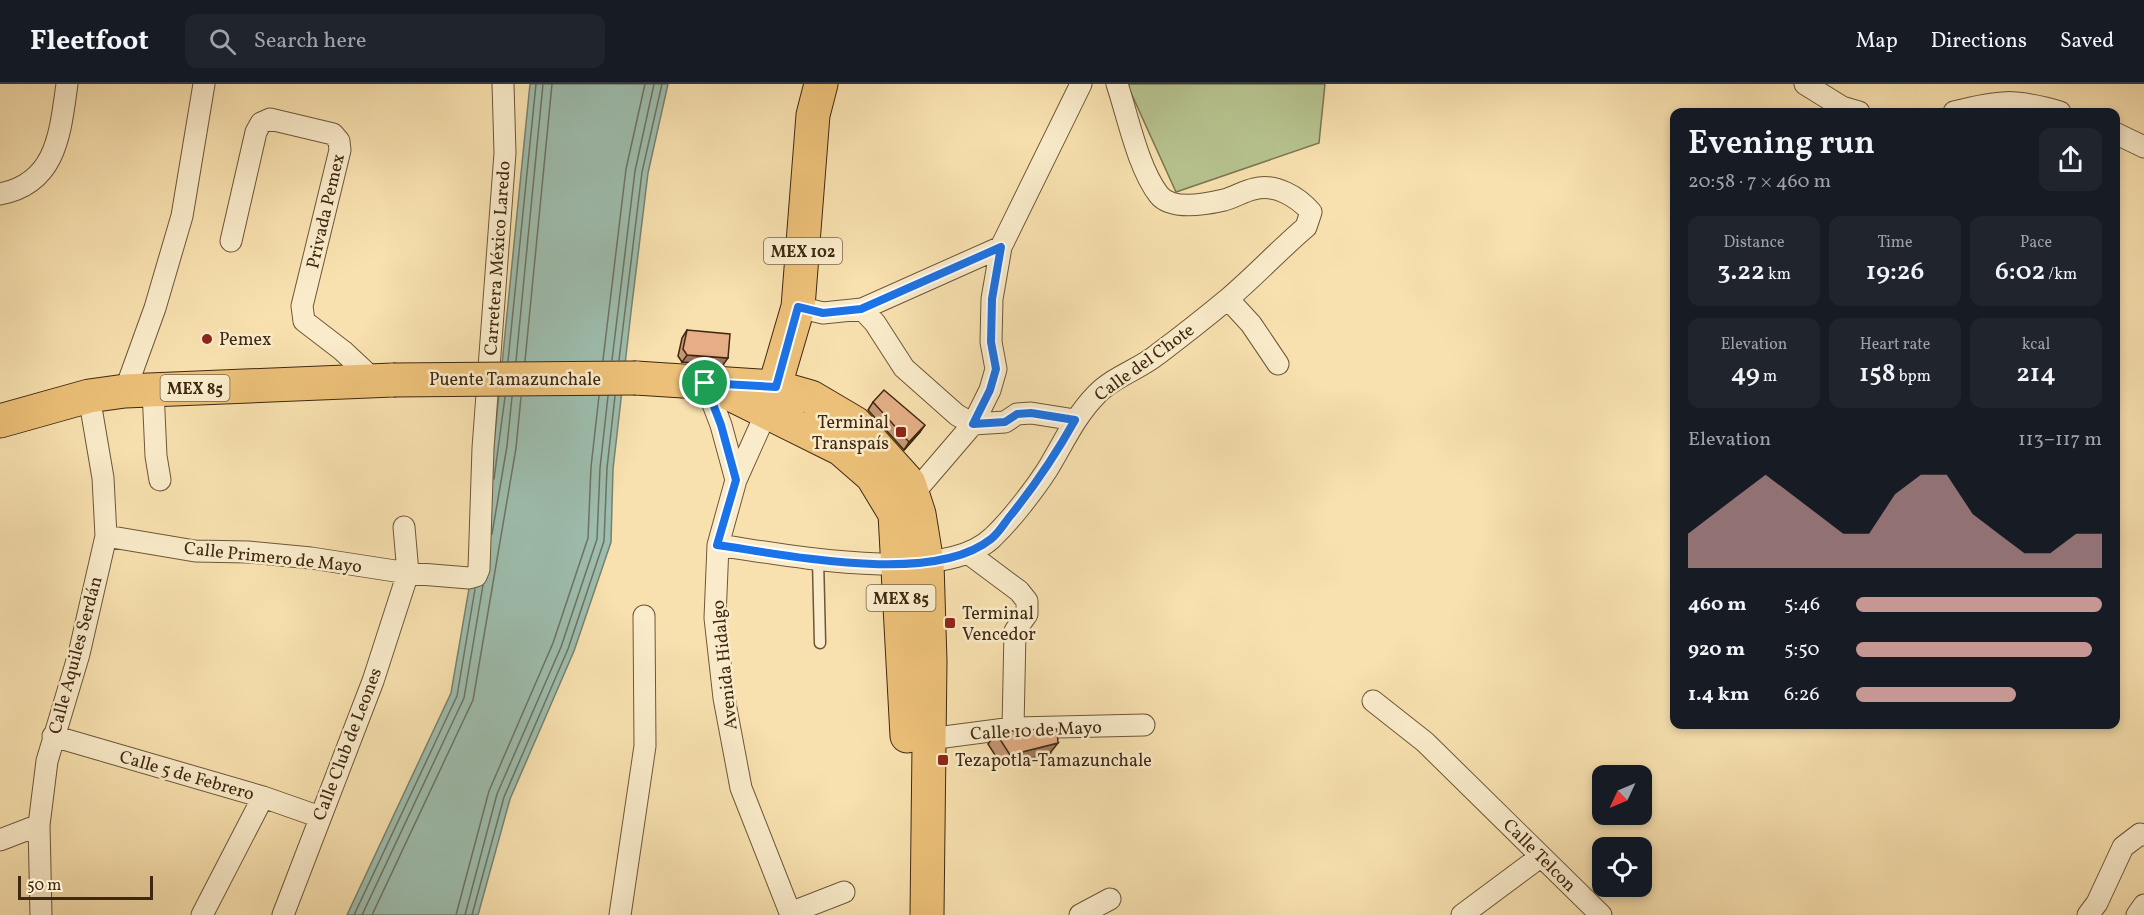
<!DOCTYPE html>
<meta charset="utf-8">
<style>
body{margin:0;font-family:Vollkorn,serif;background:#20242c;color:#f1f3f6;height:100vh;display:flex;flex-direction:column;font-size:22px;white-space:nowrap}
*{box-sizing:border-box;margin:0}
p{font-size:20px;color:#9ea1a6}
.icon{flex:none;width:33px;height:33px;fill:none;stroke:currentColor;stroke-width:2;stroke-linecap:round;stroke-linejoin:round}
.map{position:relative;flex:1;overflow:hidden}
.sheet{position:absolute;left:1670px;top:24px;width:450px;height:621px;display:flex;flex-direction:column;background:#171b24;border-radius:12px;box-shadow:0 3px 9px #0003}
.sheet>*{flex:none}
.needle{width:39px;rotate:226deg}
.fabs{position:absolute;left:1592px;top:681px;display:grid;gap:12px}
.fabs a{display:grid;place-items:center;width:60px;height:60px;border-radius:12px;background:#171b24;box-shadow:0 3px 9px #0003;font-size:30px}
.scale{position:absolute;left:18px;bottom:15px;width:135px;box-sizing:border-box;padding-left:6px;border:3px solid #3f2812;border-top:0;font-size:16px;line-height:21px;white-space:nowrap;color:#3f2812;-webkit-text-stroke:4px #faeccb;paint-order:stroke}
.pin{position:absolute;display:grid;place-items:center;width:51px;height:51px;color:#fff;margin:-26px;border:3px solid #fff;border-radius:50%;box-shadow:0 2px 6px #0007}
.round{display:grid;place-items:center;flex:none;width:63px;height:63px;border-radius:12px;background:#20242c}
.overview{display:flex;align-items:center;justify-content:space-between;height:102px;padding:0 18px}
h1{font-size:33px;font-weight:600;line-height:45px}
.stats{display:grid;grid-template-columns:repeat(3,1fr);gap:9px;height:102px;padding:6px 18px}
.stats div{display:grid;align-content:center;border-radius:12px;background:#20242c;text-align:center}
.stats b{font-size:26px;font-weight:600}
.stats small{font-size:16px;font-weight:400}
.stats p{font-size:16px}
.chart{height:168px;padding:12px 18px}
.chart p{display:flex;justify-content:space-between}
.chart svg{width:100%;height:108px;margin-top:6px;fill:#c59692;opacity:.7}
ul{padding:0 18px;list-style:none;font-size:20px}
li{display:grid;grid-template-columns:96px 72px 1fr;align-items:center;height:45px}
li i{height:15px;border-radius:8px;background:#c59692}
header{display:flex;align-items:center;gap:36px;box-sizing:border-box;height:84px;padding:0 30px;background:#171b24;border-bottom:2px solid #363941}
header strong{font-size:28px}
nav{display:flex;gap:33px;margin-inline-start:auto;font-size:21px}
.search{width:420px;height:54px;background:#20242c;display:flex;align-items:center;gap:15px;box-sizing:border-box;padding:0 21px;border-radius:12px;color:#9ea1a6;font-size:22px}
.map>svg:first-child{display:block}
</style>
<header>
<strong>Fleetfoot</strong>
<div class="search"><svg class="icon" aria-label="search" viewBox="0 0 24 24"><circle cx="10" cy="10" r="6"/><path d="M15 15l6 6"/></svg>Search here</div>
<nav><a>Map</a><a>Directions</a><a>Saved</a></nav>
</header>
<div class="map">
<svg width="2144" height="831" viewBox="0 0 2144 831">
<rect width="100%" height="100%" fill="#f8e1af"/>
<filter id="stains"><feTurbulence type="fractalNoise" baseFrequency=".00333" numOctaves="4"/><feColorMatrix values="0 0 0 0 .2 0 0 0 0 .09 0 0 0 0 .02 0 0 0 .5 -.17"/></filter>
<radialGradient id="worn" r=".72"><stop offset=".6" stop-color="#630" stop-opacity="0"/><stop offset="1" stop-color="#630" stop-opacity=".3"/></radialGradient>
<path fill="#b7c490" stroke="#7b7651" stroke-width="1.5" d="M1127,0H1325L1319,59L1176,108Z"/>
<path fill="#9dbdae" stroke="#778170" stroke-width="1.5" d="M530,0H668L648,89L631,228L613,385L611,458L574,567L510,715L478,831H347L451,609L494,360Z"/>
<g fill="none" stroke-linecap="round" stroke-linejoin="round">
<path stroke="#6e7260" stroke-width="1.5" d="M603,276L626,85L645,0
M612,276L635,87L654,0
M619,276L642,88L662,0
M508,277L536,0
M516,277L543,0
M525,277L552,0
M494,395L505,313
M492,450L507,362L512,313
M354,831L457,612L475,505
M362,831L464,614L483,501
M372,831L473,616L516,364L521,313
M456,831L489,707L553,559L588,454L591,383L599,312
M465,831L497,710L561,563L597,455L600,384L608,312
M472,831L504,713L568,565L604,457L607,384L615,312"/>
<g stroke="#6d5639" stroke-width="13">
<path id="lane" d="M818,475L820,559"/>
</g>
<g stroke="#6d5639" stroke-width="23">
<path id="street" d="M1805,0L1842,23L1859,28
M1954,28C2000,16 2014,15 2060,28
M2115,49L2144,63
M0,110C57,99 60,49 67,0
M231,157L256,48L261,39L270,35L333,50L339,57L340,66L302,222L304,237L343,267L374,296
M1228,215L1251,240L1278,280
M798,223L823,229L862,225L1001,163L1081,0
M862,225L875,239L904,284L957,331L973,340L1005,338L1017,330L1031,329L1075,336
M705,299L721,341L736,396
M153,306L156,372L160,396
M125,307L155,224L182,132L204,0
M766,329L736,396L718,461L715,534L724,614L741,704L791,831
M913,410L973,340L990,306L996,285L991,258L992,215L1001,163
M106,452L195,467L248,468L311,474L408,489L469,494L476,492L479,485L483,364L505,69L503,0
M718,461C782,470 943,503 993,453C1011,436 1034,406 1047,386C1063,360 1075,332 1097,310C1113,293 1140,285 1158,270C1182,252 1206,233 1229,214C1256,191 1280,165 1306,143L1311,128C1298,113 1275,99 1254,105C1244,107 1235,113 1224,116C1207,120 1172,127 1159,111C1138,84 1128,33 1117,0
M968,469L1019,507L1027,517V530L1015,547L1013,644
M1373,617L1425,658L1601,831
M53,652L263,713L320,733
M929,655L1013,644L1144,641
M0,756L39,741
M790,829L844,808
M41,831L39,741L47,677L79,570L106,452L103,394L89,312
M202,831L263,713
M283,831L373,597L408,489L404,443
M620,831L645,662L644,532
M1080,831L1110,815
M1462,831L1540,773
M2088,831L2097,819L2123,763L2140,750L2144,751
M2137,831L2144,821"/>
</g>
<g stroke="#3f2812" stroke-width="35">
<path id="primary" d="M636,294L776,303L811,313L855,339L909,399L919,430L927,479L930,577L927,831
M720,305L841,365L872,392L895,430L907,652
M769,322L798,223L813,31L821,0
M0,337L89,312L125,307L393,296"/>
</g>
<use href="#lane" stroke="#faeccb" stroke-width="10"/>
<use href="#street" stroke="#faeccb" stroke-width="21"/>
<use href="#primary" stroke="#ecc078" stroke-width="33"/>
<g stroke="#3f2812" stroke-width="35" stroke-linecap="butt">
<path id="primary-bridge" d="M393,296L636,294"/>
</g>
<use href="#primary-bridge" stroke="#ecc078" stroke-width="33"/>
</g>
<path fill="#c59673" stroke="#3f2812" stroke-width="1.5" d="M687,246L723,281L682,278L678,272L682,254Z
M873,318L920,348L904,366L868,326Z
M996,649L1050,669L1002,682L988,660Z"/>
<path fill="#a07a5e" stroke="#3f2812" stroke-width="1.5" d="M687,271L728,274L723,281L682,278Z
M925,341L920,348L904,366L909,358Z
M1058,659L1050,669L1002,682L1010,671Z"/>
<path fill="#e5ae86" stroke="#3f2812" stroke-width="1.5" d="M687,246L730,250L728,274L687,271L683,265Z
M884,306L925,341L909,358L873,318Z
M1057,645L1058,659L1010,671L996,649L1021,646Z"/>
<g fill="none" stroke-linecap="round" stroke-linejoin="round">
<g stroke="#fff" stroke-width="12">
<path id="route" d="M1001,163L992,215L991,258L996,285L990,306L973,340L1005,338L1017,330L1031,329L1075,336C1056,370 1036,400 1011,431C1005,438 999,449 991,455C932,502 788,471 717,461L736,396L721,341L705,299L776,303L798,223L823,229L861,225Z"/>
</g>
<use href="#route" stroke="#1a73e8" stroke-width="8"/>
</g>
<g fill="#8f2418" stroke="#faeccb" stroke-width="2">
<circle cx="207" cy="255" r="6"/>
<rect x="895" y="342" width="12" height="12" rx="3"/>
<rect x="944" y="533" width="12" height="12" rx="3"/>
<rect x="937" y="670" width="12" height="12" rx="3"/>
</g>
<g text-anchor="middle" stroke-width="5" stroke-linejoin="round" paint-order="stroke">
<g fill="#faeccb" stroke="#77634a" stroke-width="1.5">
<rect x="764" y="154" width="78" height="26" rx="4.5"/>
<rect x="160.5" y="291" width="69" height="26" rx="4.5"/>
<rect x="866.5" y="501" width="69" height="26" rx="4.5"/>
</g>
<g font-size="16" font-weight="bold" fill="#3f2812">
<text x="803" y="173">MEX 102</text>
<text x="195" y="310">MEX 85</text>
<text x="901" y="520">MEX 85</text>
</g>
<g font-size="18" fill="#3f2812" stroke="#faeccb">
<text transform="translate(325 127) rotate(-77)" y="6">Privada Pemex</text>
<text transform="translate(497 174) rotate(-86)" y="6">Carretera México Laredo</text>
<text transform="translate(1144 278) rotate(-36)" y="6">Calle del Chote</text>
<text x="515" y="301">Puente Tamazunchale</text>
<text transform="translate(273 473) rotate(6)" y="6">Calle Primero de Mayo</text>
<text transform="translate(75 571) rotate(-75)" y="6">Calle Aquiles Serdán</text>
<text transform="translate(724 581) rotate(-96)" y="6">Avenida Hidalgo</text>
<text transform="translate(1036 646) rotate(-3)" y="6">Calle 10 de Mayo</text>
<text transform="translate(347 660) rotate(-69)" y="6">Calle Club de Leones</text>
<text transform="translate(187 691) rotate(16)" y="6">Calle 5 de Febrero</text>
<text transform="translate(1540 771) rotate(45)" y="6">Calle Telcon</text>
</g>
<g font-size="18" fill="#3f2812" stroke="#faeccb" text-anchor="start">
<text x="219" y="261">Pemex</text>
<text x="889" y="344" text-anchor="end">Terminal<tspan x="889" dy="21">Transpaís</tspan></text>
<text x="962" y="535">Terminal<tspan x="962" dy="21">Vencedor</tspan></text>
<text x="955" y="682">Tezapotla-Tamazunchale</text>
</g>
</g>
<rect width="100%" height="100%" filter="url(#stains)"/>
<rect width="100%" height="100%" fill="url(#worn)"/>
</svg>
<div class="fabs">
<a><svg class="needle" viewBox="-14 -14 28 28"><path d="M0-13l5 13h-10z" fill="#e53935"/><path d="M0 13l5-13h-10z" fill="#9ea1a6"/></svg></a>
<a><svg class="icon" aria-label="locate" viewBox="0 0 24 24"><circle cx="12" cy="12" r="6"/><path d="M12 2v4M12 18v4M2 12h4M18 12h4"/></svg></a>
</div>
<div class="scale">50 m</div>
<div class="pin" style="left:705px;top:299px;background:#1e9e55"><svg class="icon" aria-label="arrive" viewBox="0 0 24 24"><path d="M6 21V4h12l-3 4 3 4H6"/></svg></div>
<section class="sheet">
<div class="overview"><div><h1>Evening run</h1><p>20:58 · 7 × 460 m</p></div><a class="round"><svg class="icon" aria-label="share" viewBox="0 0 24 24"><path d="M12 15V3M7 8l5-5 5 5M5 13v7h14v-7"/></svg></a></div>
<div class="stats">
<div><p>Distance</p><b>3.22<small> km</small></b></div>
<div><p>Time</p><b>19:26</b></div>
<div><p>Pace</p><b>6:02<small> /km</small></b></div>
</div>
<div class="stats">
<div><p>Elevation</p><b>49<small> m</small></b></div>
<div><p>Heart rate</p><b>158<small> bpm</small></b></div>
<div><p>kcal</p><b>214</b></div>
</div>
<div class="chart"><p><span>Elevation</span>113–117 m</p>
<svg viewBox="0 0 160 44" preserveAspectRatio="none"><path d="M0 44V30L10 22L20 14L30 6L40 14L50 22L60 30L70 30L80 14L90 6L100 6L110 22L120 30L130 38L140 38L150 30L160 30V44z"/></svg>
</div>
<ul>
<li><b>460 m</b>5:46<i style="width:100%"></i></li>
<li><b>920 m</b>5:50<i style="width:96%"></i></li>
<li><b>1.4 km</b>6:26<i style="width:65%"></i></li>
</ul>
</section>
</div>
